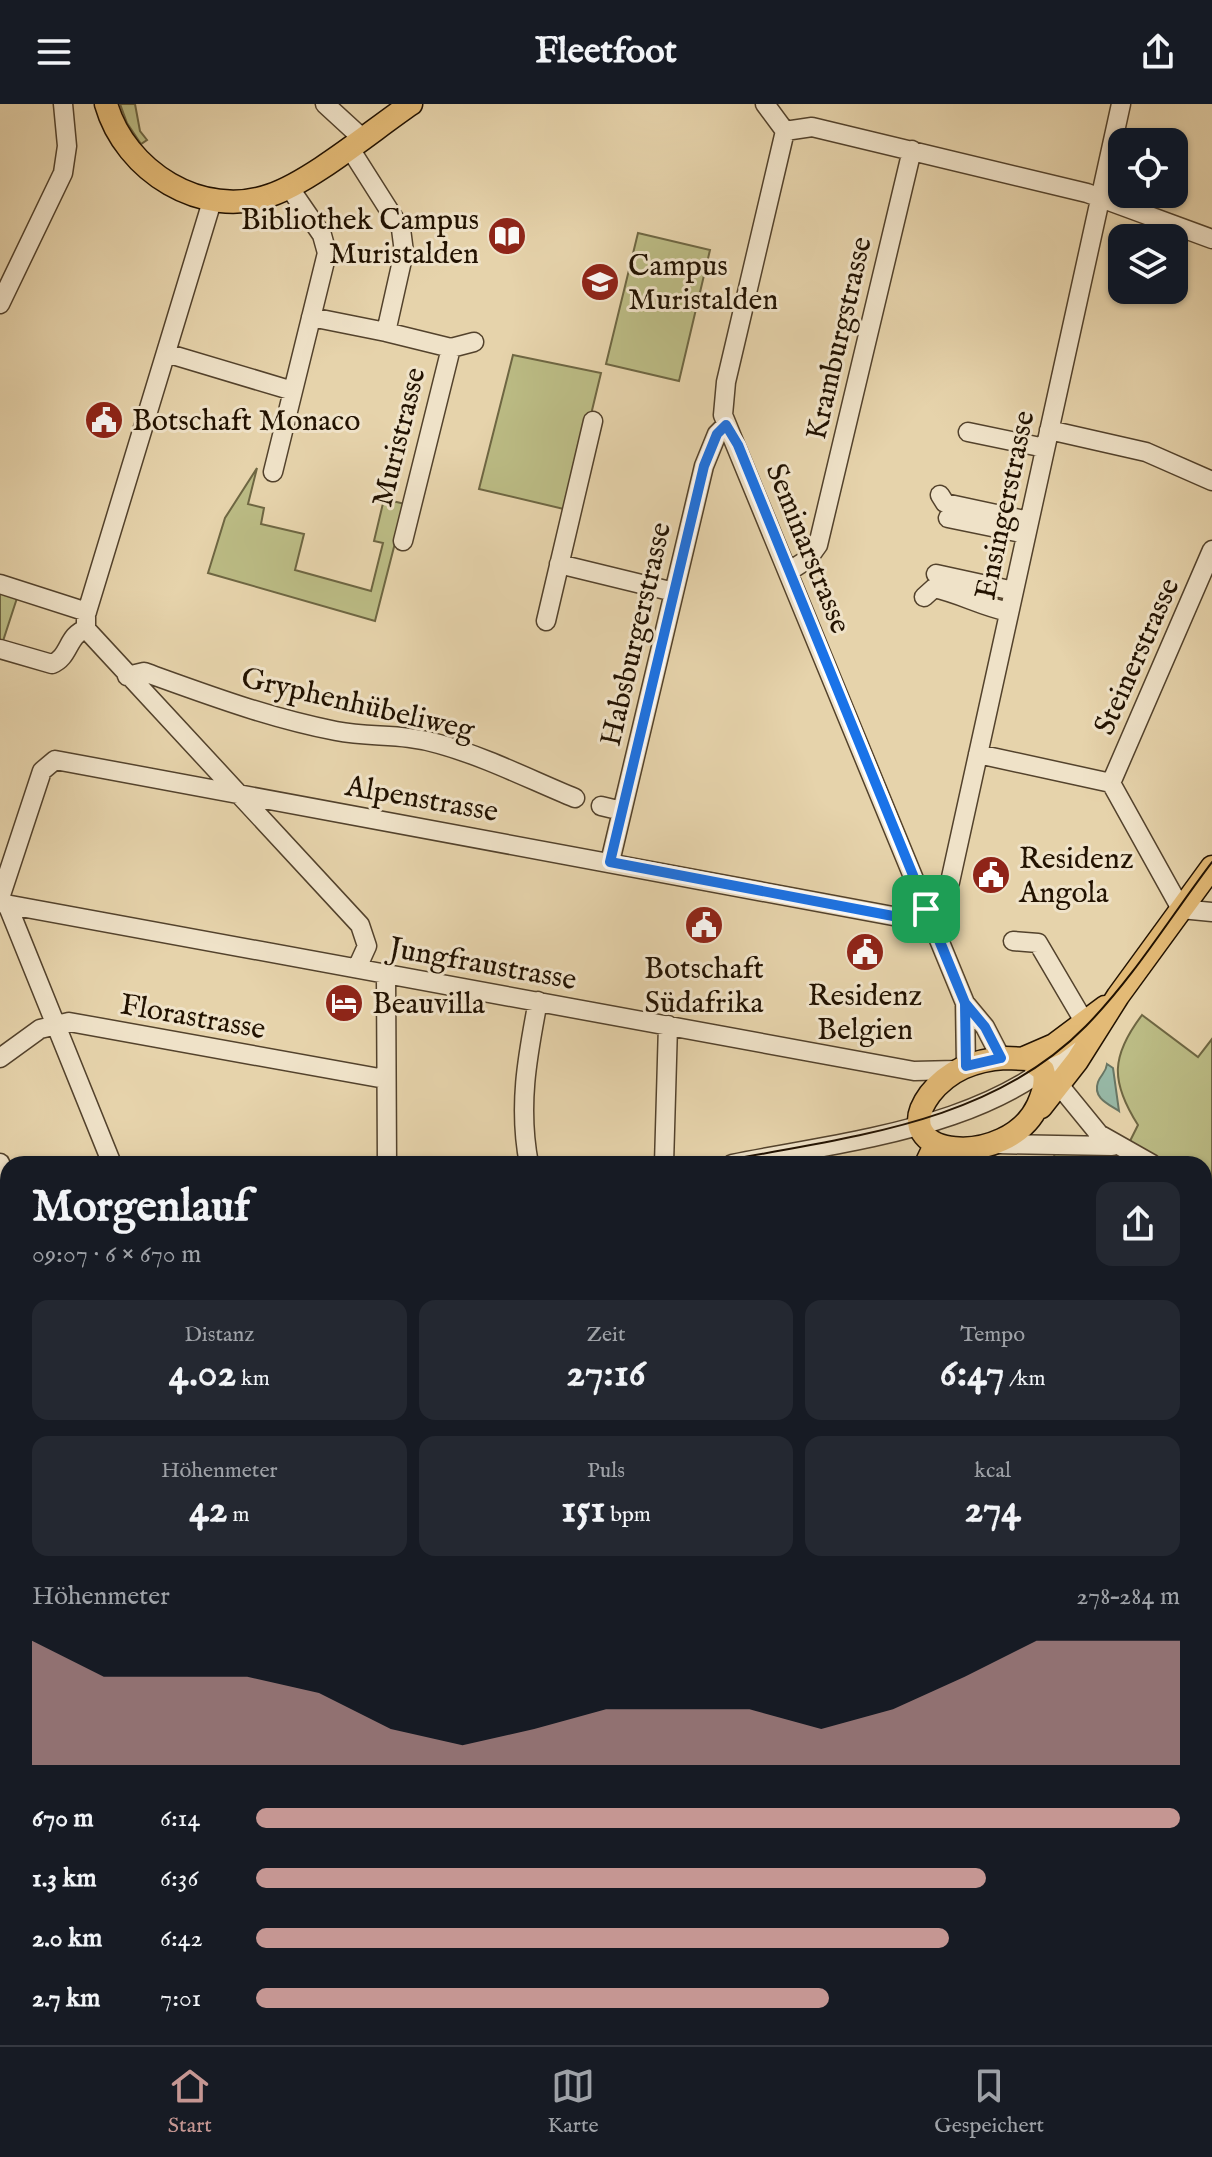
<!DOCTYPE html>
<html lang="de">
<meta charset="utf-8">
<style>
body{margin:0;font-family:"IM FELL English",serif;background:#242831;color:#f1f3f6;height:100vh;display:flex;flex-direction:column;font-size:30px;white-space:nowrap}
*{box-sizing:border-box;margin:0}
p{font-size:26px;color:#9ea1a6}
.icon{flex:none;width:44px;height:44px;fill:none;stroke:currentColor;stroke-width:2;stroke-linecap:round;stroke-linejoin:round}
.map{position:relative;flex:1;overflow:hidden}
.drawer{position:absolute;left:0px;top:1052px;width:1212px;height:890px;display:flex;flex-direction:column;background:#171b24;border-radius:24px 24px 0 0;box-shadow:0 2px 6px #0004}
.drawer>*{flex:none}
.buttons{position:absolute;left:1108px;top:24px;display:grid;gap:16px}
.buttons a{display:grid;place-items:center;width:80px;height:80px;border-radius:16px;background:#171b24;box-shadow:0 2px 6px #0004;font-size:40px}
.pin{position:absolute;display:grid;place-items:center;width:68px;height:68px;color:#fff;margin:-34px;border-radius:16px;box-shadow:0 4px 12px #0006}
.round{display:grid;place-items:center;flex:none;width:84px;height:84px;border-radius:16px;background:#242831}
.head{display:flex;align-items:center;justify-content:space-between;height:136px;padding:0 32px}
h1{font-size:44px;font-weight:800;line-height:60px}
.figures{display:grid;grid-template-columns:repeat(3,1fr);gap:12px;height:136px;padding:8px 32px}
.figures div{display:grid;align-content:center;border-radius:16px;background:#242831;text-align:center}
.figures b{font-size:40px;font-weight:800}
.figures small{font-size:22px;font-weight:400}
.figures p{font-size:22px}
.chart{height:224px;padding:16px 32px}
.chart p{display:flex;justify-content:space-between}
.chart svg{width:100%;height:144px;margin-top:8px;fill:#c59692;opacity:.7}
ul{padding:0 32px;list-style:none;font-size:26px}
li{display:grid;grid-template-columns:128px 96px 1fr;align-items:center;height:60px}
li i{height:20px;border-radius:10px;background:#c59692}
header{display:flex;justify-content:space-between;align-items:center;height:104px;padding:0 32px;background:#171b24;font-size:36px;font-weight:800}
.menu{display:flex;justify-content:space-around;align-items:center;height:112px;border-top:2px solid #363941;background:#171b24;font-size:22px;color:#9ea1a6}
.menu a{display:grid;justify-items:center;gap:4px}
.menu .active{color:#c59692}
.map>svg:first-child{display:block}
</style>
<header><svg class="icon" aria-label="menu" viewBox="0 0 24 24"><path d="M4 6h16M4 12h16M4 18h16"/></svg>Fleetfoot<svg class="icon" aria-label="share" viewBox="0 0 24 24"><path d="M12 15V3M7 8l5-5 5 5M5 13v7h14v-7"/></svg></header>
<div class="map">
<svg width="1212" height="1941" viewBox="0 0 1212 1941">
<rect width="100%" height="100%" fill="#e6d3ab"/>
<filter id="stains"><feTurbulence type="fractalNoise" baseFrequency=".0025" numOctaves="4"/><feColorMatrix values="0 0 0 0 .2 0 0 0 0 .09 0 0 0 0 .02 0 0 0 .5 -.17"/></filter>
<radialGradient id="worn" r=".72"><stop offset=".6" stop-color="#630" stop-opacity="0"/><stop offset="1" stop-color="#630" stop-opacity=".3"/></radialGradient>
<path fill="#bbbb84" stroke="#6e6642" stroke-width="2" d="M120,0H135L140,27L147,36L141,40L127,19Z
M638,129L710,146L679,277L606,260Z
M513,251L601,269L568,406L479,385Z
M257,364L248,400L264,404L261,420L304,430L295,466L371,487L383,439L374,437L384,395L405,400L375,517L208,469L225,414Z
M0,486L18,491L2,540L0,539Z
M1142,911L1198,953L1212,935V1239L1204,1247V1060H1052L1056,1045L1119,1059L1138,1021C1110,977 1111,952 1142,911Z
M1212,1243V1941H587L589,1934H1204V1250Z
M424,1934H586L584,1941H422Z"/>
<path fill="#97b8a6" stroke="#687664" stroke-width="2" d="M1107,960L1113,964L1119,1007C1111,1001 1092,995 1098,978C1101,970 1106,969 1107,960Z"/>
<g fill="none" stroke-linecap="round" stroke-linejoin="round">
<g stroke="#53422c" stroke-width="21">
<path id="minor" d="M325,0L362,34
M765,0L785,27
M785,27L726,278L723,311L965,899L985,923L1001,954
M785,27L812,23L1087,89L1212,135
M349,43L401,125L404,148L386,228L451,244L474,238
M213,94L86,511V525L360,821L367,842L357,864
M0,200L63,69L67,42L63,0
M311,213L386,228
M166,249L293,287
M1049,326L1146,348L1212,377
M968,328L1045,344
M273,368L327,149L322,131L289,83
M940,391L945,399L1029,417
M948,414L1026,430
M403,437L451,244
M559,460L674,488
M788,468L808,455L818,441L912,46
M936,470L1014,487
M0,480L87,508
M924,493L934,484C961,490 981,502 1009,508
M546,517L593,317
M0,545L52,560C70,553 67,531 86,525
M127,572L144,568C208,591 269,614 336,627C371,634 402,629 439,640C486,653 531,676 575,694
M978,650L1111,679L1181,805L1212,808
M1111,679L1212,446
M601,702L622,707
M610,758L704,362L717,330L726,321
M0,794L42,667L55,656L893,812C918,811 942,803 950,778L1121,0
M0,799L914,967L956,966
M7,800L112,1060
M1013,837L1038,839L1085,919
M386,870L387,1060
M965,899L966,962
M0,954L40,925L69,918L385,975
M1059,981L1099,1030L1152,1060
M996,1040L1112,1042
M0,1059L8,1079
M529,1060C518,1003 527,954 538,897
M664,1060L668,921
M732,1060C856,1035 1000,1024 1090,926
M1204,1085L1212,1089
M0,1209L8,1208
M0,1412L8,1419
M0,1535L8,1525
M0,1676L8,1683
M0,1780L8,1787
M165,1941L172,1934
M311,1941L312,1934"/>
</g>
<g stroke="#221201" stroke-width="25">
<path id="major" d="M106,0C125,67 202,116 271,91C312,77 374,25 411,0
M1005,954L1028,955L1043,966C1047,977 1043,990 1038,1001C1008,1066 882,1055 930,990C949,966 974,956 1005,954Z
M1024,954L1054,941L1105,903
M1041,1003L1077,957L1118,892L1212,763
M926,1060L935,1041
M11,1941L18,1934"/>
</g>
<use href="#minor" stroke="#efe2c8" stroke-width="18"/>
<use href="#major" stroke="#e3ba76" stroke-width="22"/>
<path stroke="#221201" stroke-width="2" d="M709,1060C841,1033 987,1023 1086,922C1134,873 1171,812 1212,758
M0,1215L8,1214"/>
</g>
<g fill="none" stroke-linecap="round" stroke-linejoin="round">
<g stroke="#fff" stroke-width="16">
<path id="route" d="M926,805L893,812L610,758L704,362L717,330L726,321L738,341L965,899L985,923L1001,954L966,962L965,899L926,805"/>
</g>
<use href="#route" stroke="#1a73e8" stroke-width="10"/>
</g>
<defs>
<g id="library-disc" transform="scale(2)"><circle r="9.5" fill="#8f2418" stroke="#efe2c8"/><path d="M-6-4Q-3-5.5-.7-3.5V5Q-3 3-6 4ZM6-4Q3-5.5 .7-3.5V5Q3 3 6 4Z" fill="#fff"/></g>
<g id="university-disc" transform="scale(2)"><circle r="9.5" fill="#8f2418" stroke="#efe2c8"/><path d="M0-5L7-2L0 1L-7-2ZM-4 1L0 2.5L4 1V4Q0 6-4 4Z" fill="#fff"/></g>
<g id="civic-disc" transform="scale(2)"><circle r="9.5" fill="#8f2418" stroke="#efe2c8"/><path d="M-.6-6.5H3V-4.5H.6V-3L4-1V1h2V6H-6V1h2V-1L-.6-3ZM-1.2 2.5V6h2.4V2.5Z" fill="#fff"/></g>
<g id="hotel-disc" transform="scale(2)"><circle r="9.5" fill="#8f2418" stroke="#efe2c8"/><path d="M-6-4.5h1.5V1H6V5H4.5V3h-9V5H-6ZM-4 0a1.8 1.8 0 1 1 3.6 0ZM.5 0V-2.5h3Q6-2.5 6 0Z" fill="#fff"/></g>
</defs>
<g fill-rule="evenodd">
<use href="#library-disc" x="507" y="132"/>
<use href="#university-disc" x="600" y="178"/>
<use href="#civic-disc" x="104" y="316"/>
<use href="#civic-disc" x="991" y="771"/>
<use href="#civic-disc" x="704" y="821"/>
<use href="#civic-disc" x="865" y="848"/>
<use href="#hotel-disc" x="344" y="899"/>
</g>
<g text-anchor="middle" stroke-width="6" stroke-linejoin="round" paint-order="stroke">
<g font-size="30" fill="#221201" stroke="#efe2c8" text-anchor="start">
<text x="479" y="125" text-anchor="end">Bibliothek Campus<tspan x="479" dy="34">Muristalden</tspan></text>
<text x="628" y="171">Campus<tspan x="628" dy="34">Muristalden</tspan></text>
<text x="132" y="326">Botschaft Monaco</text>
<text x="1019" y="764">Residenz<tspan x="1019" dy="34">Angola</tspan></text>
<text x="704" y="874" text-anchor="middle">Botschaft<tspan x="704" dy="34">Südafrika</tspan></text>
<text x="865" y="901" text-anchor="middle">Residenz<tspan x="865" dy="34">Belgien</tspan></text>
<text x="372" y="909">Beauvilla</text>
</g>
<g font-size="30" fill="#221201" stroke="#efe2c8">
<text transform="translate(838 234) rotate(-77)" y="10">Kramburgstrasse</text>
<text transform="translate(398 333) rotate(-76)" y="10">Muristrasse</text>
<text transform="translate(1004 401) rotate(-78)" y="10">Ensingerstrasse</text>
<text transform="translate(809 444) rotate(68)" y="10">Seminarstrasse</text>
<text transform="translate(635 530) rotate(-77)" y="10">Habsburgerstrasse</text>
<text transform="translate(1136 552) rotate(-66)" y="10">Steinerstrasse</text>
<text transform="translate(358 599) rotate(13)" y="10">Gryphenhübeliweg</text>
<text transform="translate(422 694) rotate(10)" y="10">Alpenstrasse</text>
<text transform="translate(483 859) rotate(10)" y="10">Jungfraustrasse</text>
<text transform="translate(193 912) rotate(10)" y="10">Florastrasse</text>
</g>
</g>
<rect width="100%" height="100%" filter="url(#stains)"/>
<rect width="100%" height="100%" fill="url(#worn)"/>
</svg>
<div class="buttons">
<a><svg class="icon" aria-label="locate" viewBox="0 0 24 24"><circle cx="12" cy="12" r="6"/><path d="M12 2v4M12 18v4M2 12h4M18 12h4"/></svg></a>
<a><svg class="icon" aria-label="layers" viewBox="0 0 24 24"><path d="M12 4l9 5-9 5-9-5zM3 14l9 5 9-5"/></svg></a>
</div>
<div class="pin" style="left:926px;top:805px;background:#1e9e55"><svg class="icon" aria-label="arrive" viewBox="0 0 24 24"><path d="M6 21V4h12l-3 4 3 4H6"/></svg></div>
<section class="drawer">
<div class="head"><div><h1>Morgenlauf</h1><p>09:07 · 6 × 670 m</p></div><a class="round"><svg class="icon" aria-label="share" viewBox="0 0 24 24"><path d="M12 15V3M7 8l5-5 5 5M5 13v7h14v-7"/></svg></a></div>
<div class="figures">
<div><p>Distanz</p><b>4.02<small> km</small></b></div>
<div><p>Zeit</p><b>27:16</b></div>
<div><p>Tempo</p><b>6:47<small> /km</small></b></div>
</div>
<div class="figures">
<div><p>Höhenmeter</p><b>42<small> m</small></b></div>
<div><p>Puls</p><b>151<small> bpm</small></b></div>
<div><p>kcal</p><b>274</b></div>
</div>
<div class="chart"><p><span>Höhenmeter</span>278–284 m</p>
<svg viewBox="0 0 160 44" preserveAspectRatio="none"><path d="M0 44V6L10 17L20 17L30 17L40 22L50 33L60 38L70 33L80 27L90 27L100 27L110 33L120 27L130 17L140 6L150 6L160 6V44z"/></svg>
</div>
<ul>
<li><b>670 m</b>6:14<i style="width:100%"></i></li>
<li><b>1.3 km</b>6:36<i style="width:79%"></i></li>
<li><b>2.0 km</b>6:42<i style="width:75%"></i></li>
<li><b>2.7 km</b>7:01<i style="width:62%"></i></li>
</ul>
</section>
</div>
<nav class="menu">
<a class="active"><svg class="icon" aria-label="home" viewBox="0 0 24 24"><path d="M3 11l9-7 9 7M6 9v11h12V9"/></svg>Start</a>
<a><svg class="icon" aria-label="map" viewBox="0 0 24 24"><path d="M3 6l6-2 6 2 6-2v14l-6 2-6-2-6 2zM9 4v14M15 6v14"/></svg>Karte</a>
<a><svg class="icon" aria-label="saved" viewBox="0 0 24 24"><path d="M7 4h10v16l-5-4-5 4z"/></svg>Gespeichert</a>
</nav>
